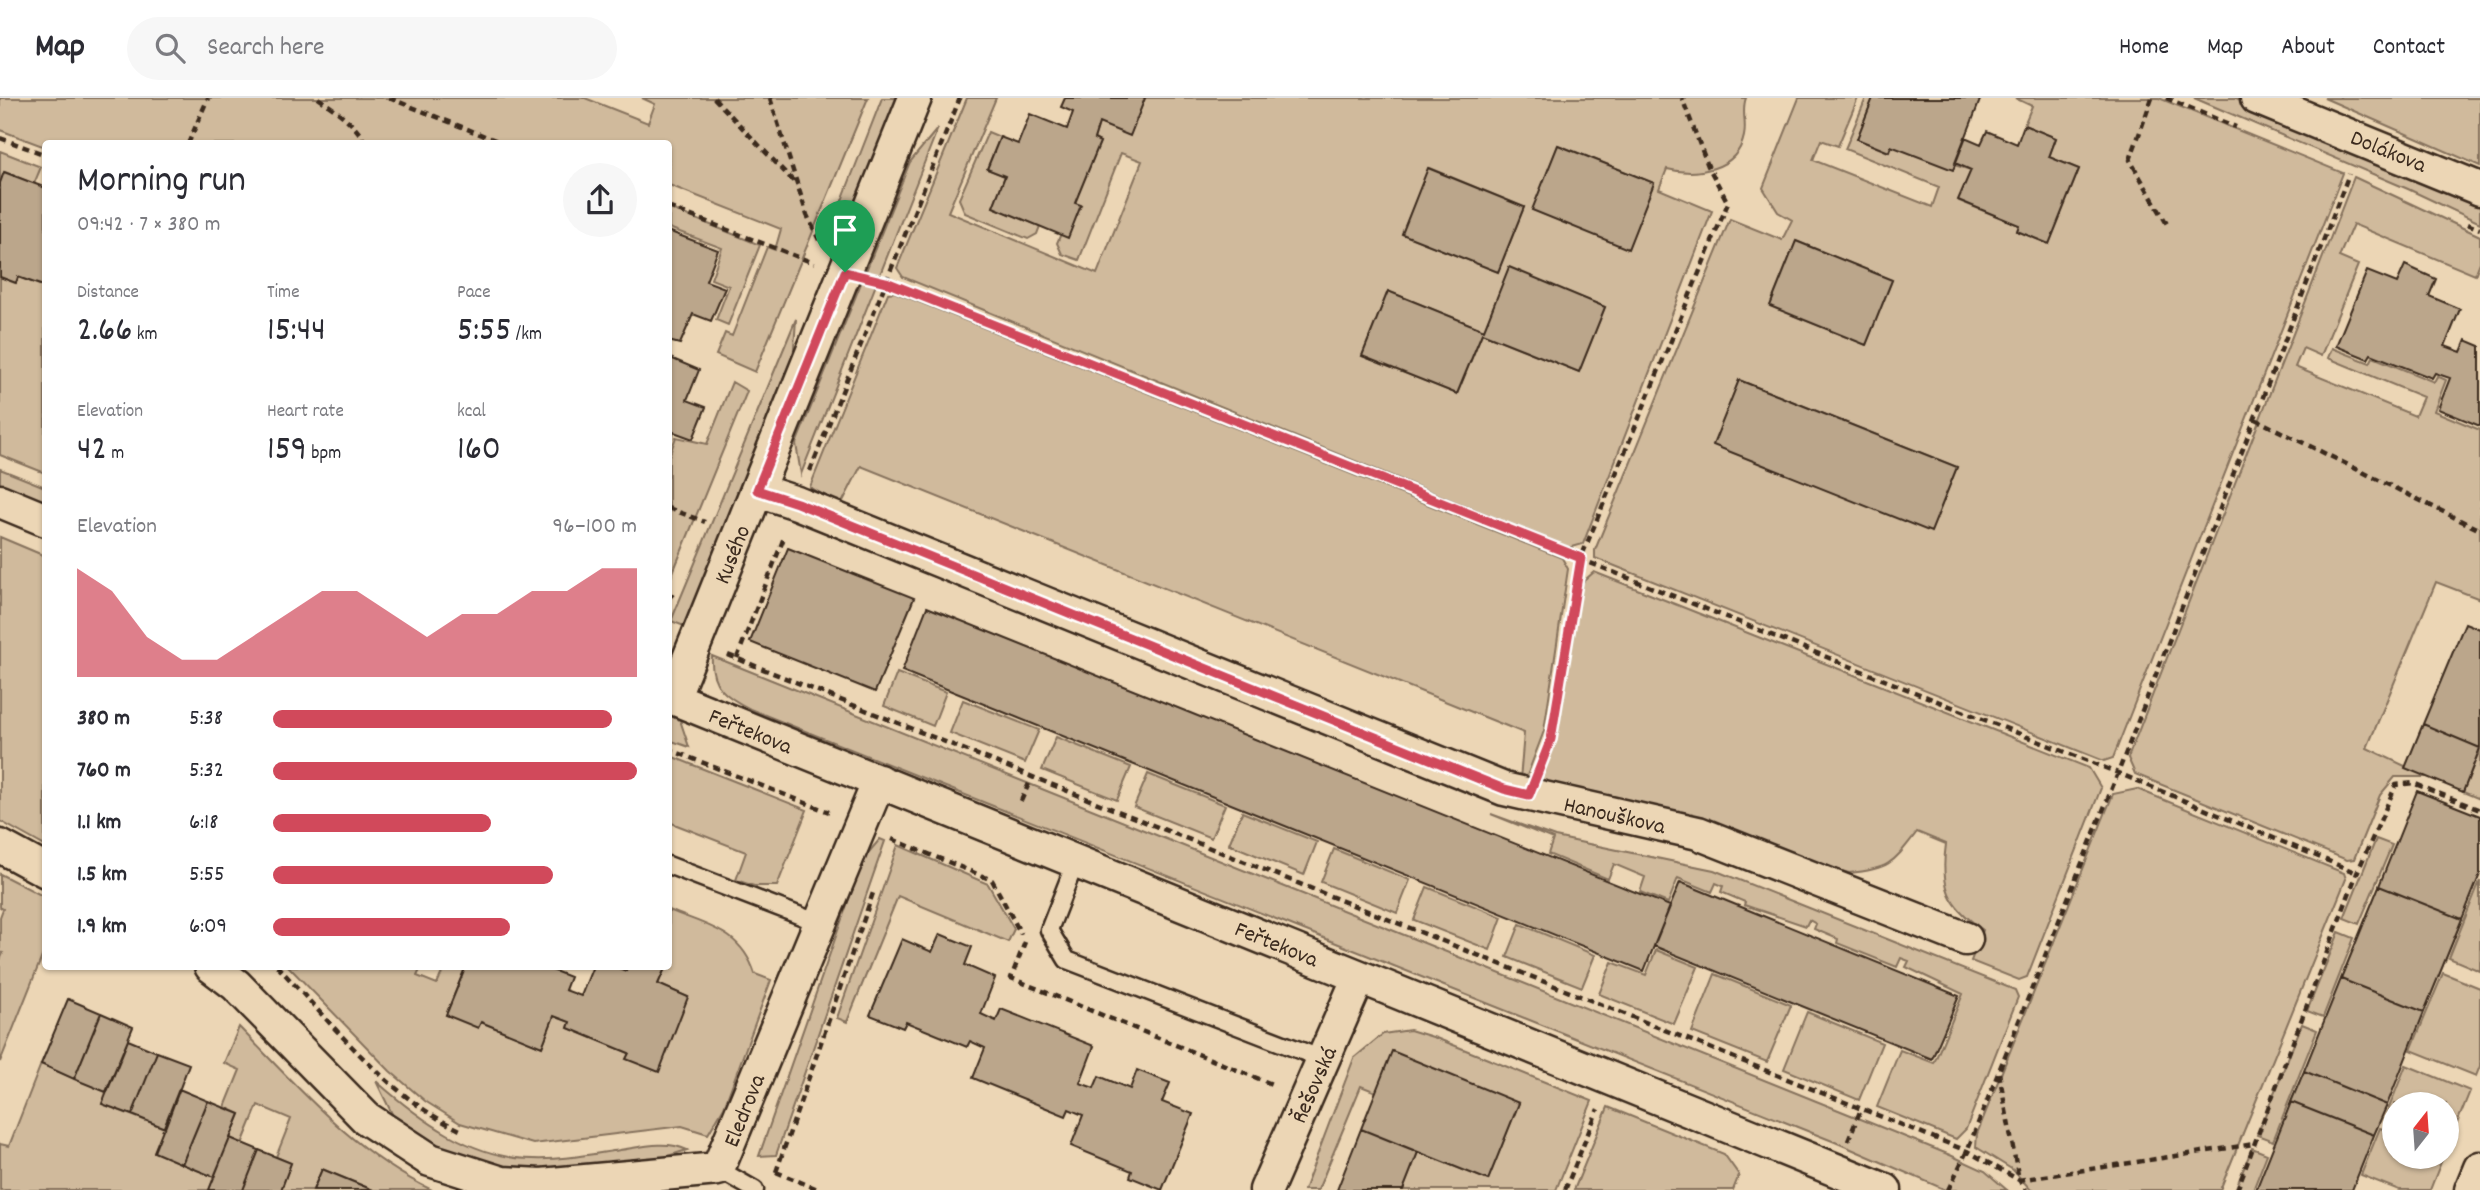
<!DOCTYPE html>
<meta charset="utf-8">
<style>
body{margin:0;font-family:Dekko,sans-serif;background:#f7f7f7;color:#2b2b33;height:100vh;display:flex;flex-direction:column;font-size:26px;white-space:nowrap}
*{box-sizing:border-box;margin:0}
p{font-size:23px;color:#7c7c81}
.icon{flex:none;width:38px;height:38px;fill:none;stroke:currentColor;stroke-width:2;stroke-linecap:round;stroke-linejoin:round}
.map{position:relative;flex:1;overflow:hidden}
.side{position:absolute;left:42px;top:42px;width:630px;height:830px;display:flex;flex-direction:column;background:#fff;border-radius:7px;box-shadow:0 2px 5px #0004}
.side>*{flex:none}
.needle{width:46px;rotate:17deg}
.fabs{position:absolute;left:2382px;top:994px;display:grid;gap:14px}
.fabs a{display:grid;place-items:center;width:77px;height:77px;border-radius:50%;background:#fff;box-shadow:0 2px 5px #0004;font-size:35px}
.pin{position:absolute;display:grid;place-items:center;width:60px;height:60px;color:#fff;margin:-72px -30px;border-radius:50% 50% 50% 0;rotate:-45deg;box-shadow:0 0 7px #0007}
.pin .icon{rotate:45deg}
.round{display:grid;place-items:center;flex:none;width:74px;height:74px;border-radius:37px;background:#f7f7f7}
.head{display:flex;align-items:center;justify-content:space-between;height:119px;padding:0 35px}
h1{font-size:38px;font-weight:600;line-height:52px}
.metrics{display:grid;grid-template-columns:repeat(3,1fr);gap:10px;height:119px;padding:7px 35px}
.metrics div{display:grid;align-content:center}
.metrics b{font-size:35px;font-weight:600}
.metrics small{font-size:19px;font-weight:400}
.metrics p{font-size:19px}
.chart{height:196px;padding:14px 35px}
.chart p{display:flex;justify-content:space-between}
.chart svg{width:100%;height:126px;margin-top:7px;fill:#d1495b;opacity:.7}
ul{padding:0 35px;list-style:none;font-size:23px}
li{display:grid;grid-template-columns:112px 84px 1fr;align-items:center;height:52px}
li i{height:18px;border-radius:9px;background:#d1495b}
header{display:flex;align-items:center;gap:42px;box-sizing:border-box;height:98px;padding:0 35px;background:#fff;border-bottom:2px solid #e1e1e2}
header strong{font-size:33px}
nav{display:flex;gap:38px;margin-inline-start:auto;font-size:24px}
.search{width:490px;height:63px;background:#f7f7f7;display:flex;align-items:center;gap:18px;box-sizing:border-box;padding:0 24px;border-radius:38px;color:#7c7c81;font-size:26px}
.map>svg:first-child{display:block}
</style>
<header>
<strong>Map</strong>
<div class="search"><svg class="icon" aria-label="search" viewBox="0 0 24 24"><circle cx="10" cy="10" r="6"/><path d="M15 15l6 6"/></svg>Search here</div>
<nav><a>Home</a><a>Map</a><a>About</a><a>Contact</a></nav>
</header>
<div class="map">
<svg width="2480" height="1092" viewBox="0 0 2480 1092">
<rect width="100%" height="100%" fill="#ecd6b5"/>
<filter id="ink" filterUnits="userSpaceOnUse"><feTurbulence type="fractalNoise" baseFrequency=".0143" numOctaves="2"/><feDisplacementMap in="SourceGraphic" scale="14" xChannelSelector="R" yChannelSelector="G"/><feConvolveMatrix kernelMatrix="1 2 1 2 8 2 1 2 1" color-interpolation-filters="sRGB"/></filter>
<g filter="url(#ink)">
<path fill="#d0ba9c" stroke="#86725d" stroke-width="2" fill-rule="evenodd" d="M0,0H585L648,25L655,6L642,0H868L755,274L716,257L725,235L732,238L767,149L775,152L781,131L669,87L668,46H46L45,49L0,32Z
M882,0H900L853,116L825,146Z
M967,0H996L948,114L1097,176L1142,63L1121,55L1079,162L1062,156L1057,145L1100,44L1094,41L1099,25L1130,37L1145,0H1746C1741,13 1747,25 1744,38C1737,73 1695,78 1667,71L1659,91L1712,113L1583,446L1569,450L903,179L897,170ZM1558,47L1654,85L1628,150L1533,112ZM1429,70L1524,109L1498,174L1402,136ZM1509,170L1605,209L1579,274L1482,235L1457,296L1362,258L1388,193L1484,232Z
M1799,0H1858L1838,48L1821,42L1813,62L1932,109L1939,89L1845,51L1866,0H1873L1857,41L1888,54L1891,48L1971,72L1959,103L2019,127L2017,133L2049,146L2079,71L2049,59L2056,40L2024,27L2032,8L2015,0H2159L2343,75L2113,660L2104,663L1595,460V452L1730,121L1782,142L1792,122L1778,114L1763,90ZM1796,143L1892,182L1866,247L1770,208ZM1739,282L1957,369L1931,433L1714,347Z
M2194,0H2236L2480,105V125L2408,91Z
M2324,0H2480V68Z
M938,30L801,376L796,346L910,64Z
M988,34L1000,39L987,71L1005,78L993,109L1040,128L1037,136L1028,141L965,115L959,101Z
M0,53L41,69L34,86L5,74L0,85Z
M2354,79L2480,138V164L2475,177L2353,126L2339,159L2358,167L2321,258L2303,250L2295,269L2415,318L2423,299L2328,260L2332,250L2370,265L2373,259L2434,284L2437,278L2446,282L2434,313L2480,332V501L2436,484L2367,650L2428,679H2395L2380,697L2354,761L2347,762L2135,676L2128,660Z
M669,110L760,147L728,227L716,222L729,188L711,181L722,150L669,130Z
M0,179L15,185L18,179L45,189V375L0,357Z
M894,194L1562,460L1568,471L1544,633L1525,683L1520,682L1524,635L861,368L841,407L810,389L888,195Z
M796,221L793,265L684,528L671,523Z
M732,284L747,293L746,296L669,484V358L676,339L707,346Z
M0,371L45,389V406L0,388Z
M0,439L45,458V748L0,723Z
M1594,474L2089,670L2101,690L2027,879L2019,882L1971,863L1983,832C1948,807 1940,789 1946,746L1917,734C1893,765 1890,771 1849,775L1536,687L1556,636L1578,488Z
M712,558L1950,1057L1985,1073L2007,1092H1946L1835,1044L750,611C725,598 710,588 712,558Z
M897,575L946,594L933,628L884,608Z
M963,602L1039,632L1025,665L950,635Z
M668,615L679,619L689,649L669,642Z
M1056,639L1131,669L1117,702L1042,672Z
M2480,651V701L2463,694Z
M668,657L807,712L777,788H754L736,782L746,754L669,724Z
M1148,676L1225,707L1211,740L1134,709Z
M2137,691L2344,775L2346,781L2220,1092H2031L2013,1072L1976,1049L1977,1036L2113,696Z
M1242,714L1317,744L1304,777L1229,746Z
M1491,716L1555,739L1714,772L2015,892L2018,899L1966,1031L1956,1041L1877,1009L1900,952L1934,965L1963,896L1906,869L1909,863L1901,860L1897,869L1837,845L1838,841L1814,831L1816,826L1809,822L1806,828L1744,807L1745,804L1721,794L1723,788L1716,785L1712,794L1678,780L1668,805L1640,794L1645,779L1614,766L1608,781L1548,756L1553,741Z
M880,741L885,743L776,1057L759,1058L863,761Z
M2376,741L2392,747L2359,826L2344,820Z
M898,747L988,786L1014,831L1008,844L898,798L847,924L837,920Z
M1334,751L1410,782L1397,815L1321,784Z
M0,776L45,799V851L0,964V862L3,855L0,854V819L3,811L0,809Z
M2480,783V873L2449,860Z
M1427,789L1502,819L1490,852L1414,822Z
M669,812C707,828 741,832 755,876L771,882L724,1009L708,1036L682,1028L533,1046L460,1025L425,1003L390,973L288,868H422L417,878L437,886L445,868H466L446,917L481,924L542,949L554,918L570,924L568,930L629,955L627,961L688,899L658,886L666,868H668Z
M1520,826L1595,857L1582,889L1507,859Z
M2339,834L2354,840L2323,919L2307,913Z
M1656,852L1698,869L1674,926L1599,896L1612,864L1646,877Z
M2443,875L2480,890V968L2476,978L2411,952Z
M1715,876L1791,907L1767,964L1692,934Z
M1807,914L1882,945L1859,1002L1784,971Z
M2302,926L2317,932L2273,1043L2257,1037Z
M239,929C299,990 354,1055 432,1092H373L322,1071L313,1092H281L291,1065L276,1059L291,1021L258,1007L242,1046L230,1040L240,1016L225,1009L240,972L224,965Z
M1410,932L1436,940L1592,1003L1556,1092H1403L1418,1054L1488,1082L1519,1005L1376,994L1361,988L1318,1092H1304L1354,960L1383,936Z
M41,966L106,994L102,1006L165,1030L154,1054L214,1079L209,1092H0V1046L9,1048Z
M2406,967L2470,993L2451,1040L2447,1039L2446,1006H2394V1018L2387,1015Z
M376,983C419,1021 472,1061 533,1061C560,1062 587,1057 613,1053C637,1050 665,1041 687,1052L652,1063L523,1072L479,1063L436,1046L396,1024Z
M1608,1009L1724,1056L1739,1077L1733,1092H1574Z
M2380,1030L2394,1035V1059H2443L2430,1092H2399L2361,1077Z
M2252,1050L2267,1056L2253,1092H2235Z"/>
<path fill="#bba68b" stroke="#3b2a1e" stroke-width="2" d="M1065,0H1145L1130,38L1099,25L1094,41L1100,44L1075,105L1081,107L1068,140L993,109L1005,78L987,71L1000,39L1018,46L1030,16L1067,31L1073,14L1061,9Z
M1873,0H1974L1980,2L1953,72L1891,48L1889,54L1857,41Z
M2024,27L2056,40L2049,59L2079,71L2049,146L2017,133L2019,127L1958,102L1971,72L1955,65L1965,39L1981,46L1987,33L2017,46Z
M1558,47L1654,85L1628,151L1532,112Z
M1428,70L1524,109L1498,174L1402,136Z
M4,74L46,90V189L18,179L16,185L0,179V85Z
M668,133L718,152L706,183L725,190L711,223L693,216L680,246L668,243Z
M1796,143L1892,182L1866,247L1770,208Z
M2405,167L2436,181L2429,198L2460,211L2445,248L2461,254L2466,242L2480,248V328L2438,311L2450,280L2435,275L2432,280L2371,256L2368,261L2336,248L2367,173L2397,185Z
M1509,169L1605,209L1579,274L1482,235L1457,296L1362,258L1388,193L1484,232Z
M668,259L699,272L687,302L706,309L693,341L674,334L668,349Z
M1739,282L1957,369L1931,434L1713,347Z
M788,450L914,500L875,594L750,544Z
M927,509L1670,808L1644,873L902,573Z
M2465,525L2480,531V650L2423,626Z
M2423,626L2480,650L2463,694L2405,670Z
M2417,693L2480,718V776L2462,821L2379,788Z
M1680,784L1959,898L1932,961L1654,848Z
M2379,788L2462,821L2424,914L2341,881Z
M940,836L972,849L965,867L995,880L981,916L996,923L1001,911L1094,948L1080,985L1094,990L1099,978L1130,991L1137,972L1170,985L1162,1004L1193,1016L1162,1092L1130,1079L1132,1073L1071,1048L1083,1017L1069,1011L1066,1018L973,980L985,950L970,943L967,949L906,924L903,930L870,917L902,841L932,854Z
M466,868H542L570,879L565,892L581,898L593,868H614L626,873L628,868H666L658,886L688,899L659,974L626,961L629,955L568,930L570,924L554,918L542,949L481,924L478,930L446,917Z
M2341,881L2424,914L2387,1007L2304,973Z
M68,901L101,915L74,981L41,966Z
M101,915L133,929L106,994L74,981Z
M128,942L157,954L132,1017L102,1006Z
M1392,953L1519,1005L1488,1082L1361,1031Z
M157,954L189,966L165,1030L132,1017Z
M2304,973L2387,1007L2374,1037L2291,1004Z
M179,991L208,1003L182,1066L154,1054Z
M208,1003L240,1016L214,1079L182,1066Z
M2291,1004L2374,1037L2352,1092H2256Z
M1361,1031L1418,1054L1403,1092H1337Z
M230,1040L259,1052L243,1092H209Z
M259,1052L291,1065L281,1092H243Z
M322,1071L373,1092H313Z"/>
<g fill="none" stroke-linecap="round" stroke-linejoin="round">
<g stroke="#3b2a1e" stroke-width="21">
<path id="service" d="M1076,763L1049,832L1067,862L1325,962
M668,767L819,825
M718,1071L755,1092"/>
</g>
<g stroke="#3b2a1e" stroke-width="37">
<path id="minor" d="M2257,0L2480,91
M757,392L797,405L1504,691L1698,735L1966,841
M0,403L46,422
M668,598L1885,1092
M673,600L915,0
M0,748L46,773
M211,868L236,887L366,1020L430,1062L502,1085L541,1087L718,1071L879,683
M1266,1092L1359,879
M2471,1092L2480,1070"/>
</g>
<path stroke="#3b2a1e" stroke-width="4.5" stroke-dasharray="7 5" stroke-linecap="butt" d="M318,0C337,13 355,25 366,46
M389,0L505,46
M714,0L797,87
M770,0L807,117L819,142
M2152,0L2130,62L2167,126
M2166,0L2236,29
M0,40L46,57
M188,46L208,0
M668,109L814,165
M2467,126L2480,131
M877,181L2118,675L2357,775
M2255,321L2480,432
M810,373L960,0
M668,410L705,424
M668,494L674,500
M728,557L1967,1053L2019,1082L2026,1092
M737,560L785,437
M668,651L829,714
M1541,667L1551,641L1581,460L1728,105L1708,68L1682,0
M1021,703L1032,679
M892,741L992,782L1021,836
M1025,844L1011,880L1274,987
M277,868C331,924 388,999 460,1032
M1999,975L2019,1082L2254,1046
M1848,1043L1861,1011
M776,1074L820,1092
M776,1074L873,795
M1565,1092L1598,1011
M1948,1092L1967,1053L2118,675L2349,76
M2237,1092L2357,775L2396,687L2413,685L2480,712"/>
<use href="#service" stroke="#ecd6b5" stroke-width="16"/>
<use href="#minor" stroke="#ecd6b5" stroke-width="32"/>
</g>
</g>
<g fill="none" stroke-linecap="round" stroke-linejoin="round" filter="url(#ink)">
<g stroke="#fff" stroke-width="14">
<path id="route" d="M845,174L886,184L1581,460L1551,641L1529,697L1504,691L797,405L757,392Z"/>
</g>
<use href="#route" stroke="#d1495b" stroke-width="9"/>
</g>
<g text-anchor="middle" stroke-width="5" stroke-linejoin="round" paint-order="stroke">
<g font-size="23" fill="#3b2a1e" stroke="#ecd6b5">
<text transform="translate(2389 52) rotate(22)" y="8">Dolákova</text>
<text transform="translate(731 456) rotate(-68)" y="8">Kusého</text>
<text transform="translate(751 632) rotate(22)" y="8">Feřtekova</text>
<text transform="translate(1615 716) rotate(13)" y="8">Hanouškova</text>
<text transform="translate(1277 845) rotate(22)" y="8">Feřtekova</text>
<text transform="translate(1313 986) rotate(-66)" y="8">Řešovská</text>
<text transform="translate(743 1012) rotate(-68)" y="8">Eledrova</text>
</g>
</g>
</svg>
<div class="fabs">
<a><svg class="needle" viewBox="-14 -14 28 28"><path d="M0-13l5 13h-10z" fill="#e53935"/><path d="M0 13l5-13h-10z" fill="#7c7c81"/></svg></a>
</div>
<div class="pin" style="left:845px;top:174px;background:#1e9e55"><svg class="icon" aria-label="arrive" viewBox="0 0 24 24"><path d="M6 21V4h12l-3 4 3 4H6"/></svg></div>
<section class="side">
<div class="head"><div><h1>Morning run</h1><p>09:42 · 7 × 380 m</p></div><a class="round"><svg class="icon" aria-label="share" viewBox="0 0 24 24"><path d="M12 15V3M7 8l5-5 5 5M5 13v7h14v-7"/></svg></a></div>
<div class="metrics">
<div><p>Distance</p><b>2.66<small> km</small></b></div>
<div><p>Time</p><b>15:44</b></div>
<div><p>Pace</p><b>5:55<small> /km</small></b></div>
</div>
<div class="metrics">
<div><p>Elevation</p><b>42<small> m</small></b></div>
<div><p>Heart rate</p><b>159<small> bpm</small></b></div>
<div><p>kcal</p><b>160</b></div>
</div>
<div class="chart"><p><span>Elevation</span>96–100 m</p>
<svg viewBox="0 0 160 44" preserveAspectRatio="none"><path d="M0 44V6L10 14L20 30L30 38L40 38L50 30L60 22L70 14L80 14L90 22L100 30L110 22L120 22L130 14L140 14L150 6L160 6V44z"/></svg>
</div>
<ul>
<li><b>380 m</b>5:38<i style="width:93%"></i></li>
<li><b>760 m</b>5:32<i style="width:100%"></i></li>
<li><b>1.1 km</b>6:18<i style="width:60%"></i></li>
<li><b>1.5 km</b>5:55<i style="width:77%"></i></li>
<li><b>1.9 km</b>6:09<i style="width:65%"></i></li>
</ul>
</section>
</div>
